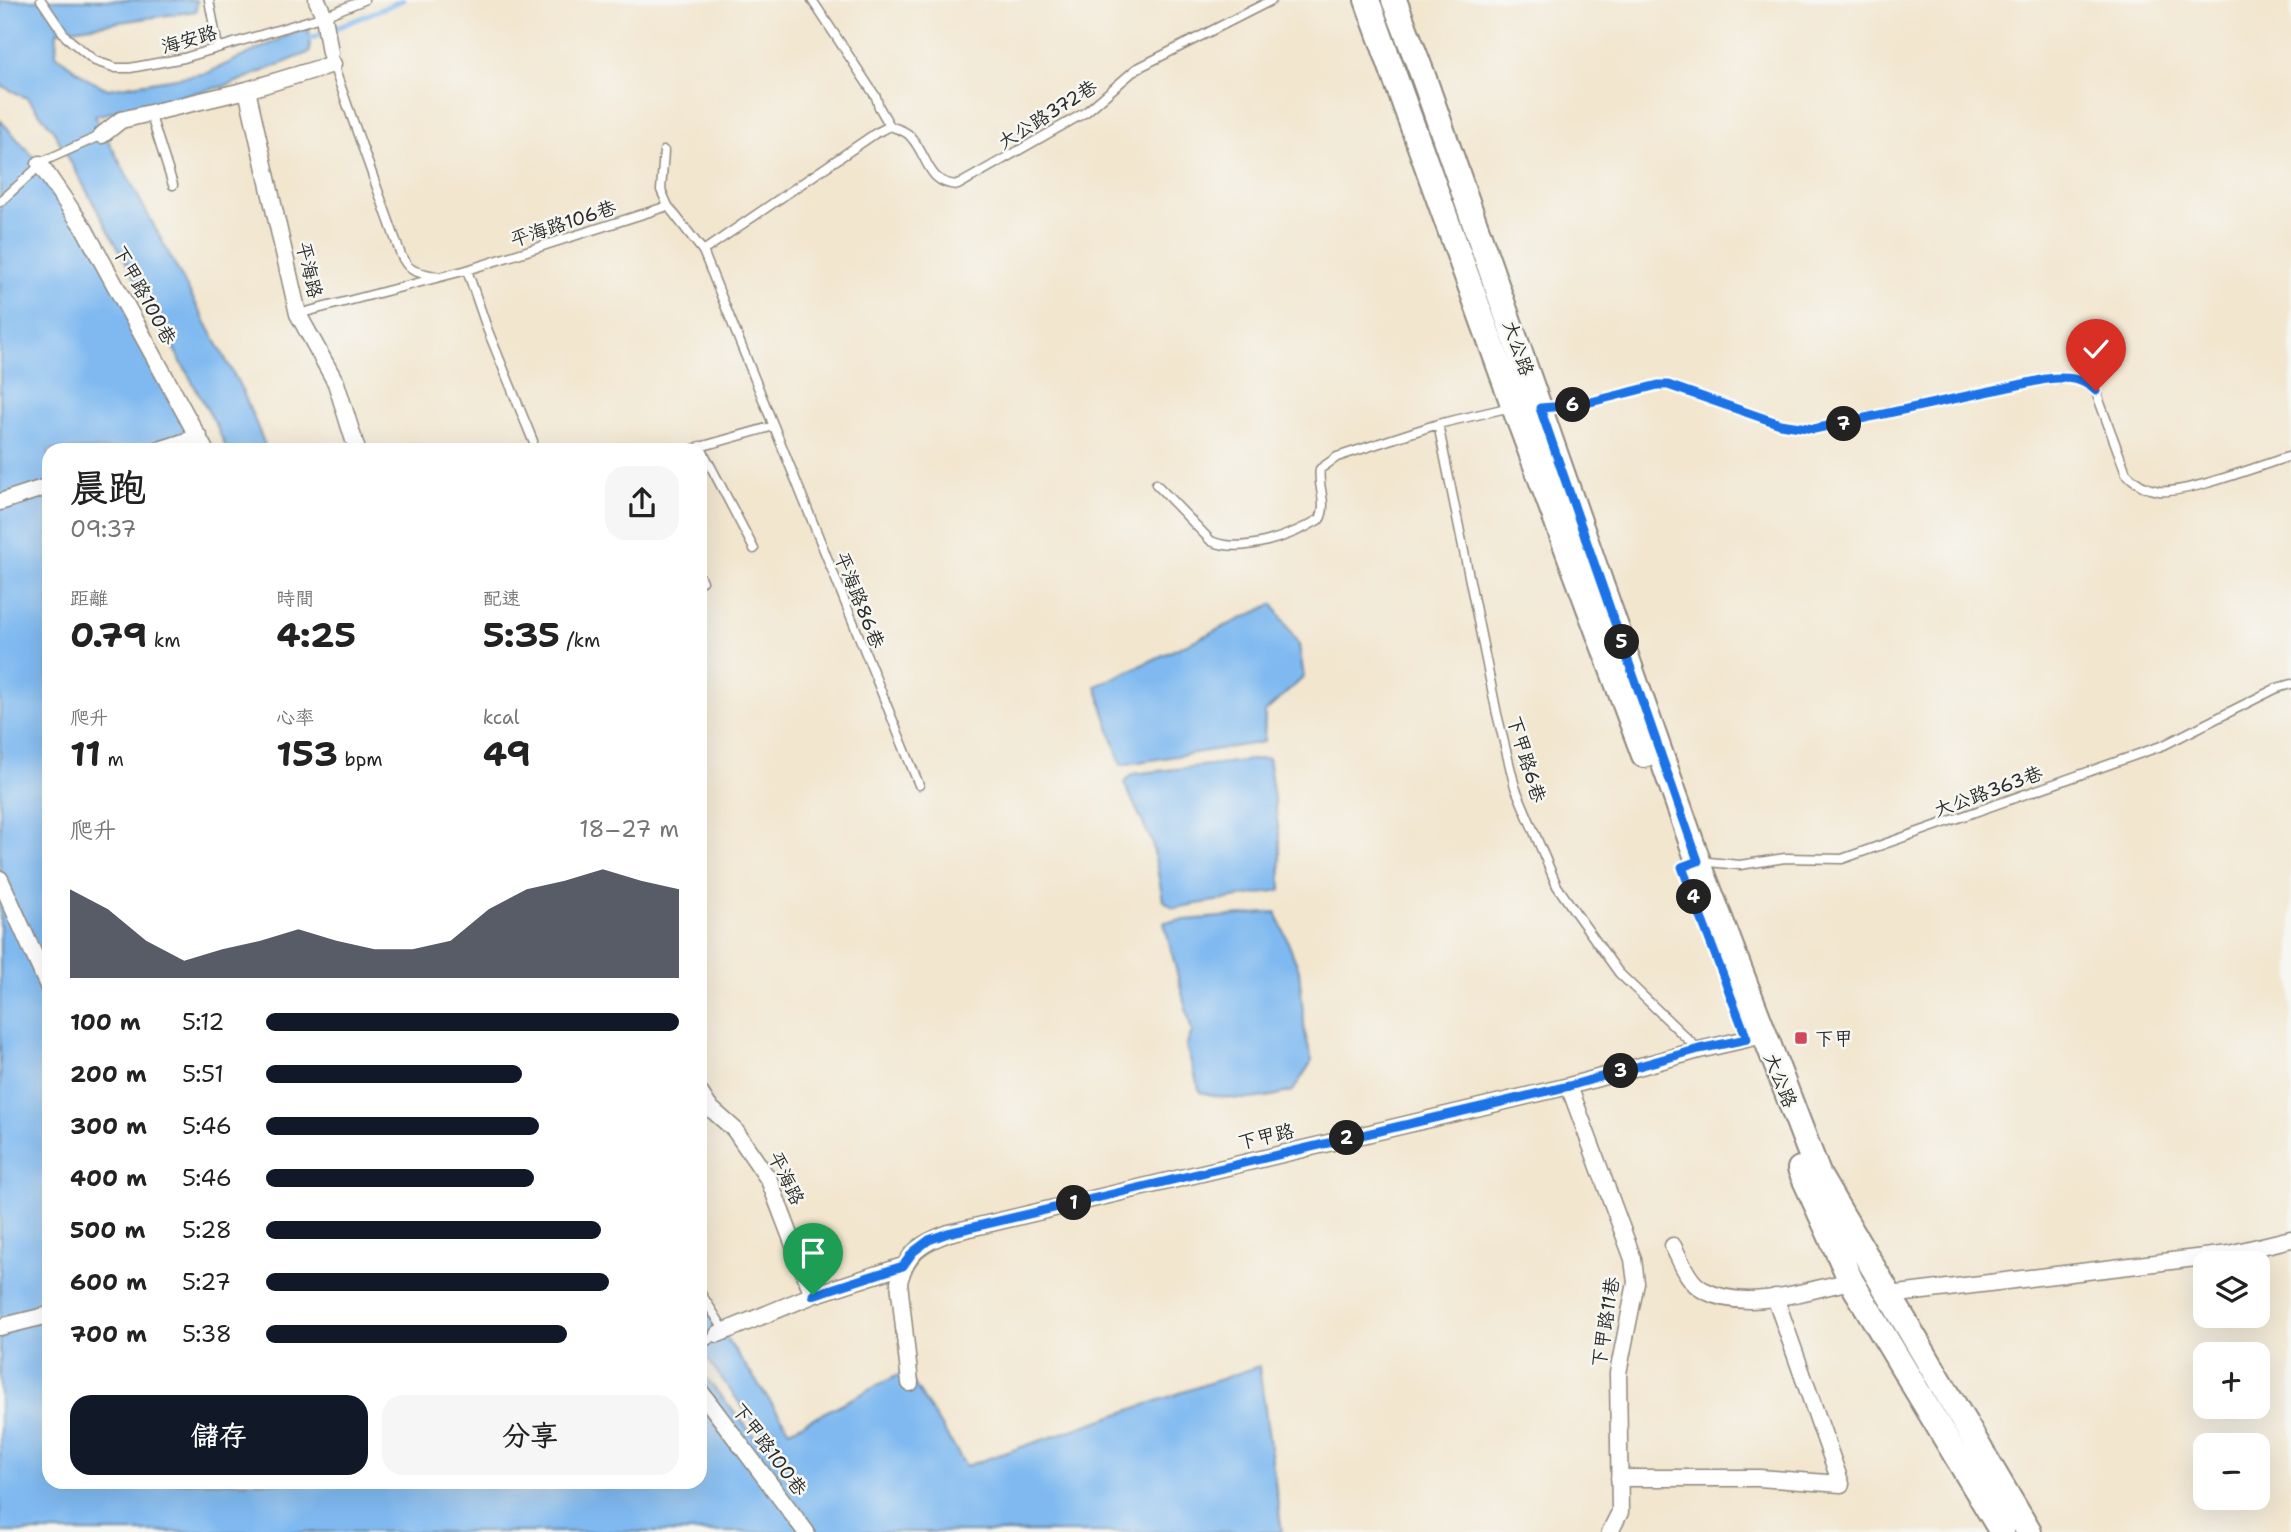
<!DOCTYPE html>
<html lang="zh-TW">
<meta charset="utf-8">
<style>
body{margin:0;font-family:"Shantell Sans","LXGW WenKai TC",sans-serif;background:#f6f6f6;color:#222;height:100vh;display:flex;flex-direction:column;font-size:26px;white-space:nowrap}
*{box-sizing:border-box;margin:0}
p{font-size:23px;color:#767676}
.icon{flex:none;width:38px;height:38px;fill:none;stroke:currentColor;stroke-width:2;stroke-linecap:round;stroke-linejoin:round}
.map{position:relative;flex:1;overflow:hidden}
.panel{position:absolute;left:42px;top:443px;width:665px;height:1046px;display:flex;flex-direction:column;background:#fff;border-radius:21px;box-shadow:0 7px 28px #0002}
.panel>*{flex:none}
.fabs{position:absolute;left:2193px;top:1251px;display:grid;gap:14px}
.fabs a{display:grid;place-items:center;width:77px;height:77px;border-radius:14px;background:#fff;box-shadow:0 7px 28px #0002;font-size:35px}
.pin{position:absolute;display:grid;place-items:center;width:60px;height:60px;color:#fff;margin:-72px -30px;border-radius:50% 50% 50% 0;rotate:-45deg;box-shadow:0 0 7px #0007}
.pin .icon{rotate:45deg}
.km{position:absolute;width:35px;height:35px;margin:-18px;border-radius:50%;background:#222;color:#fff;font-size:19px;line-height:35px;text-align:center}
.round{display:grid;place-items:center;flex:none;width:74px;height:74px;border-radius:21px;background:#f6f6f6}
.head{display:flex;align-items:center;justify-content:space-between;height:119px;padding:0 28px}
h1{font-size:38px;font-weight:700;line-height:52px}
.figures{display:grid;grid-template-columns:repeat(3,1fr);gap:10px;height:119px;padding:7px 28px}
.figures div{display:grid;align-content:center}
.figures b{font-size:35px;font-weight:700}
.figures small{font-size:19px;font-weight:400}
.figures p{font-size:19px}
.chart{height:196px;padding:14px 28px}
.chart p{display:flex;justify-content:space-between}
.chart svg{width:100%;height:126px;margin-top:7px;fill:#111827;opacity:.7}
.button{display:flex;gap:14px;margin-top:auto;padding:14px 28px}
.button a{flex:1;height:80px;border-radius:21px;background:#111827;color:#fff;font-size:28px;font-weight:700;line-height:80px;text-align:center}
.button a+a{background:#f6f6f6;color:#222}
ul{padding:0 28px;list-style:none;font-size:23px}
li{display:grid;grid-template-columns:112px 84px 1fr;align-items:center;height:52px}
li i{height:18px;border-radius:9px;background:#111827}
.map>svg:first-child{display:block}
</style>
<div class="map">
<svg width="2291" height="1532" viewBox="0 0 2291 1532">
<rect width="100%" height="100%" fill="#f6f6f2"/>
<filter id="ink" filterUnits="userSpaceOnUse"><feTurbulence type="fractalNoise" baseFrequency=".0143" numOctaves="2"/><feDisplacementMap in="SourceGraphic" scale="14" xChannelSelector="R" yChannelSelector="G"/><feConvolveMatrix kernelMatrix="1 2 1 2 8 2 1 2 1" color-interpolation-filters="sRGB"/></filter>
<filter id="wash" filterUnits="userSpaceOnUse"><feTurbulence type="fractalNoise" baseFrequency=".00686" numOctaves="4" result="noise"/><feDisplacementMap in="SourceGraphic" scale="28" xChannelSelector="R" yChannelSelector="G"/><feGaussianBlur stdDeviation="1.57" result="paint"/><feColorMatrix in="noise" values="0 0 0 0 0 0 0 0 0 0 0 0 0 0 0 0 0 1.4 0 .05"/><feComposite in="paint" operator="in"/></filter>
<g filter="url(#wash)">
<rect width="100%" height="100%" fill="#f2e6cf"/>
<path fill="#7fb9f0" stroke="#55728e" stroke-width="2" d="M10,0H197L196,11L57,31L56,55L89,80L108,89L207,73L309,26L310,52L229,85L95,116L242,390L267,450H227L217,427L52,128L27,98L0,85V1Z
M0,120L93,222L203,450H49V1482H700V1371L762,1445L768,1442L700,1349V1300L790,1430L906,1371L966,1466L1259,1366L1282,1532H0Z
M1273,604L1299,645L1304,677L1265,712L1264,742L1121,765L1096,686Z
M1268,758L1280,839L1281,890L1174,908L1163,900L1152,842L1124,783L1133,774Z
M1276,912L1299,970L1305,1033L1312,1061L1293,1091C1256,1101 1236,1102 1200,1092L1186,1046L1192,1032L1164,922Z"/>
<g fill="none" stroke-linecap="round" stroke-linejoin="round">
<path stroke="#7fb9f0" stroke-width="5" d="M310,39L403,0"/>
</g>
</g>
<g filter="url(#ink)">
<g fill="none" stroke-linecap="round" stroke-linejoin="round">
<g stroke="#8e887d" stroke-width="11">
<path id="lane" d="M41,0L66,37L95,61L116,68H130L184,58L324,16L364,0
M209,0L218,47
M812,0L876,97L879,107L890,126
M332,62L401,255C410,274 418,272 436,276
M150,113L173,185
M890,126C897,129 905,130 910,136C929,156 926,184 958,185L1086,112L1136,69L1272,0
M664,151L661,190L668,206L703,251L919,785
M0,202L46,160L102,135
M703,251L876,133L890,126
M467,270L488,331L533,441
M298,314L467,270L668,206
M1541,408L1579,405L1658,385H1668L1780,424L1814,429L2046,379C2065,377 2083,377 2096,392L2126,473C2135,483 2145,489 2159,491C2187,494 2261,465 2291,456
M1438,424L1497,714L1515,787L1557,886L1580,919L1619,973L1699,1050
M700,446L754,549
M689,450L774,426
M1156,484L1211,541C1242,555 1293,535 1320,519C1328,502 1317,487 1320,469L1337,457L1438,424L1511,407
M700,577L702,581
M1682,867L1698,861L1740,865L1785,858L1842,859L2164,745L2277,688L2291,684
M700,1292L725,1331
M700,1345L718,1334"/>
</g>
<g stroke="#8e887d" stroke-width="19">
<path id="street" d="M317,0L324,16L330,53
M247,90L298,314L336,383L357,450
M102,135L121,120L247,90L333,64
M40,164L85,230L205,450
M159,450L199,437
M0,502L49,486
M0,879L49,988
M1569,1086L1633,1259L1636,1283L1618,1373L1620,1512L1610,1532
M700,1093L709,1107L734,1129L769,1180L813,1295
M1673,1246C1681,1261 1688,1282 1703,1290C1747,1313 1807,1290 1851,1281
M1890,1295L2229,1254L2291,1239
M0,1327L49,1315
M718,1334L813,1295L903,1266
M910,1383L899,1282C907,1252 921,1243 949,1233L1569,1086L1699,1050L1764,1035
M700,1391L806,1532
M1619,1478H1759L1841,1484L1775,1297"/>
</g>
<g stroke="#8e887d" stroke-width="28">
<path id="primary" d="M1367,0L1514,407L1644,755
M1394,0L1422,73L1698,861L1819,1176L2029,1532
M1800,1169L1851,1281L2002,1532"/>
</g>
<use href="#lane" stroke="#fff" stroke-width="8"/>
<use href="#street" stroke="#fff" stroke-width="16"/>
<use href="#primary" stroke="#fff" stroke-width="24"/>
</g>
</g>
<g fill="none" stroke-linecap="round" stroke-linejoin="round" filter="url(#ink)">
<g stroke="#fff" stroke-width="14">
<path id="route" d="M813,1295L903,1266L913,1252L929,1240L948,1233L1569,1086L1699,1049L1747,1039L1682,867L1698,861L1540,408L1579,405L1658,385H1668L1780,424L1814,429L2046,379C2065,377 2083,377 2096,391"/>
</g>
<use href="#route" stroke="#1a73e8" stroke-width="9"/>
</g>
<rect fill="#d1495b" stroke="#f6f6f2" stroke-width="2.5" x="1794" y="1031" width="14" height="14" rx="3.5"/>
<g text-anchor="middle" stroke-width="5" stroke-linejoin="round" paint-order="stroke">
<g font-size="19" fill="#2b2b2b" stroke="#f6f6f2">
<text transform="translate(189 39) rotate(-16)" y="7">海安路</text>
<text transform="translate(1047 114) rotate(-32)" y="7">大公路372巷</text>
<text transform="translate(563 223) rotate(-18)" y="7">平海路106巷</text>
<text transform="translate(310 270) rotate(77)" y="7">平海路</text>
<text transform="translate(145 295) rotate(61)" y="7">下甲路100巷</text>
<text transform="translate(1519 348) rotate(71)" y="7">大公路</text>
<text transform="translate(860 600) rotate(68)" y="7">平海路86巷</text>
<text transform="translate(1527 759) rotate(73)" y="7">下甲路6巷</text>
<text transform="translate(1988 791) rotate(-20)" y="7">大公路363巷</text>
<text transform="translate(1781 1080) rotate(68)" y="7">大公路</text>
<text transform="translate(1266 1136) rotate(-13)" y="7">下甲路</text>
<text transform="translate(787 1178) rotate(64)" y="7">平海路</text>
<text transform="translate(1605 1322) rotate(-81)" y="7">下甲路11巷</text>
<text transform="translate(770 1449) rotate(53)" y="7">下甲路100巷</text>
</g>
<g font-size="19" fill="#2b2b2b" stroke="#f6f6f2" text-anchor="start">
<text x="1815" y="1045">下甲</text>
</g>
</g>
</svg>
<div class="fabs">
<a><svg class="icon" aria-label="layers" viewBox="0 0 24 24"><path d="M12 4l9 5-9 5-9-5zM3 14l9 5 9-5"/></svg></a>
<a>+</a>
<a>−</a>
</div>
<div class="pin" style="left:813px;top:1295px;background:#1e9e55"><svg class="icon" aria-label="arrive" viewBox="0 0 24 24"><path d="M6 21V4h12l-3 4 3 4H6"/></svg></div>
<div class="pin" style="left:2096px;top:391px;background:#d93025"><svg class="icon" aria-label="check" viewBox="0 0 24 24"><path d="M5 12l5 5 9-10"/></svg></div>
<b class="km" style="left:1074px;top:1203px">1</b>
<b class="km" style="left:1347px;top:1138px">2</b>
<b class="km" style="left:1621px;top:1071px">3</b>
<b class="km" style="left:1694px;top:897px">4</b>
<b class="km" style="left:1622px;top:642px">5</b>
<b class="km" style="left:1573px;top:405px">6</b>
<b class="km" style="left:1844px;top:424px">7</b>
<section class="panel">
<div class="head"><div><h1>晨跑</h1><p>09:37</p></div><a class="round"><svg class="icon" aria-label="share" viewBox="0 0 24 24"><path d="M12 15V3M7 8l5-5 5 5M5 13v7h14v-7"/></svg></a></div>
<div class="figures">
<div><p>距離</p><b>0.79<small> km</small></b></div>
<div><p>時間</p><b>4:25</b></div>
<div><p>配速</p><b>5:35<small> /km</small></b></div>
</div>
<div class="figures">
<div><p>爬升</p><b>11<small> m</small></b></div>
<div><p>心率</p><b>153<small> bpm</small></b></div>
<div><p>kcal</p><b>49</b></div>
</div>
<div class="chart"><p><span>爬升</span>18–27 m</p>
<svg viewBox="0 0 160 44" preserveAspectRatio="none"><path d="M0 44V13L10 20L20 31L30 38L40 34L50 31L60 27L70 31L80 34L90 34L100 31L110 20L120 13L130 10L140 6L150 10L160 13V44z"/></svg>
</div>
<ul>
<li><b>100 m</b>5:12<i style="width:100%"></i></li>
<li><b>200 m</b>5:51<i style="width:62%"></i></li>
<li><b>300 m</b>5:46<i style="width:66%"></i></li>
<li><b>400 m</b>5:46<i style="width:65%"></i></li>
<li><b>500 m</b>5:28<i style="width:81%"></i></li>
<li><b>600 m</b>5:27<i style="width:83%"></i></li>
<li><b>700 m</b>5:38<i style="width:73%"></i></li>
</ul>
<div class="button"><a>儲存</a><a>分享</a></div>
</section>
</div>
